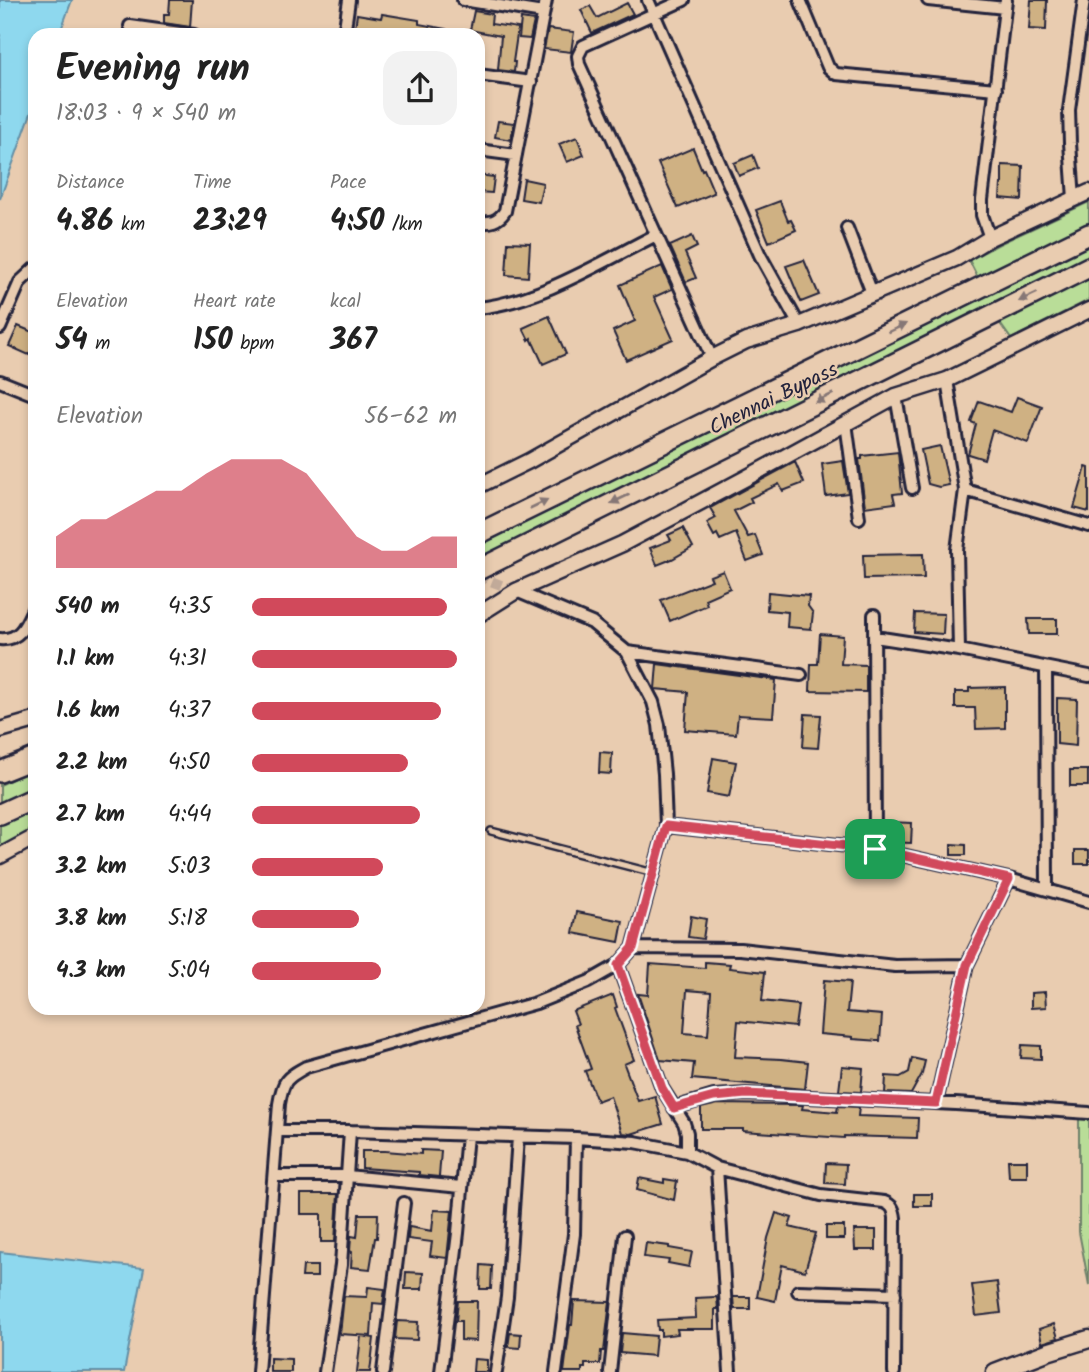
<!DOCTYPE html>
<meta charset="utf-8">
<style>
body{margin:0;font-family:Kalam,sans-serif;background:#f2f2f2;color:#222;height:100vh;display:flex;flex-direction:column;font-size:26px;white-space:nowrap}
*{box-sizing:border-box;margin:0}
p{font-size:23px;color:#767676}
.icon{flex:none;width:38px;height:38px;fill:none;stroke:currentColor;stroke-width:2;stroke-linecap:round;stroke-linejoin:round}
.map{position:relative;flex:1;overflow:hidden}
.drawer{position:absolute;left:28px;top:28px;width:457px;height:987px;display:flex;flex-direction:column;background:#fff;border-radius:21px;box-shadow:0 4px 10px #0003}
.drawer>*{flex:none}
.pin{position:absolute;display:grid;place-items:center;width:60px;height:60px;color:#fff;margin:-30px;border-radius:14px;box-shadow:0 4px 10px #0006}
.round{display:grid;place-items:center;flex:none;width:74px;height:74px;border-radius:21px;background:#f2f2f2}
.overview{display:flex;align-items:center;justify-content:space-between;height:119px;padding:0 28px}
h1{font-size:38px;font-weight:800;line-height:52px}
.stats{display:grid;grid-template-columns:repeat(3,1fr);gap:10px;height:119px;padding:7px 28px}
.stats div{display:grid;align-content:center}
.stats b{font-size:30px;font-weight:800}
.stats small{font-size:19px;font-weight:400}
.stats p{font-size:19px}
.chart{height:196px;padding:14px 28px}
.chart p{display:flex;justify-content:space-between}
.chart svg{width:100%;height:126px;margin-top:7px;fill:#d1495b;opacity:.7}
ul{padding:0 28px;list-style:none;font-size:23px}
li{display:grid;grid-template-columns:112px 84px 1fr;align-items:center;height:52px}
li i{height:18px;border-radius:9px;background:#d1495b}
.map>svg:first-child{display:block}
</style>
<div class="map">
<svg width="1089" height="1372" viewBox="0 0 1089 1372">
<rect width="100%" height="100%" fill="#e9ccb0"/>
<filter id="ink" filterUnits="userSpaceOnUse"><feTurbulence type="fractalNoise" baseFrequency=".0143" numOctaves="2"/><feDisplacementMap in="SourceGraphic" scale="14" xChannelSelector="R" yChannelSelector="G"/><feConvolveMatrix kernelMatrix="1 2 1 2 8 2 1 2 1" color-interpolation-filters="sRGB"/></filter>
<g filter="url(#ink)">
<path fill="#b9dd98" stroke="#6e806a" stroke-width="2" d="M1089,202V225L978,278L969,260L999,244Z
M1089,241V258L825,387L478,563V546Z
M1089,276V300L1011,339L999,322Z
M35,768V786L0,803V785Z
M35,806V829L0,848V823Z
M1079,1117H1089V1285L1079,1232Z"/>
<path fill="#8ed8ee" stroke="#638fa6" stroke-width="2" d="M0,0H72L59,35H35V102L0,199Z
M0,1252L144,1268L124,1372H0Z"/>
<path fill="#cfb183" stroke="#22223b" stroke-width="2" fill-rule="evenodd" d="M170,0H192L190,27L164,23V14H169Z
M1031,0H1047L1046,30L1029,29Z
M627,3L633,14L592,33L581,10L590,6L597,18Z
M474,11L492,14L491,24L518,28L513,62H515L514,72L498,70L501,36L470,30Z
M357,14L381,18L382,14L419,20V24L446,29L445,35H354Z
M521,19L534,21L530,39L519,38Z
M548,29L574,32L571,52L544,49Z
M498,121L514,123L511,140L495,137Z
M577,137L584,155L567,162L559,144Z
M693,148L702,170L704,169L714,193L678,208L658,163Z
M753,155L758,168L739,176L734,163Z
M1002,165L1023,166L1022,200L1000,198L1001,184H1002Z
M478,175L494,177L492,193L478,192Z
M524,179L543,183L539,202L521,199Z
M780,201L788,221L791,220L796,230L769,242L756,210Z
M692,236L697,247L685,253L696,278L686,282L670,246Z
M508,242L530,243L528,277L506,275Z
M804,260L819,295L801,302L786,266Z
M662,266L672,289L654,297L673,339L626,360L613,331L635,321L620,285Z
M549,316L566,354L543,364L531,338L529,340L523,328Z
M18,326L35,333V342L29,355L9,346Z
M1017,397L1042,406L1028,443L992,430L984,459L968,454L976,424L971,422L979,401L1011,412Z
M940,446L949,485L939,487L928,484L921,450Z
M898,452L902,493L893,494L895,503L865,507L859,459H862V456Z
M843,461L848,493L826,496L822,464Z
M795,462L804,483L783,491L779,484L750,498L752,502L734,511L748,537L755,535L763,555L747,561L736,533L720,540L717,534L714,536L707,523L716,518L710,508Z
M1086,467L1089,468V512L1074,508Z
M683,528L693,547L672,559L657,565L650,548L671,540L668,535Z
M923,554L924,578L864,579L863,555Z
M723,571L730,588L705,599L707,605L670,621L661,600L712,580L710,576Z
M768,592L809,596L808,606L813,613L811,629L787,627L788,612L767,610Z
M915,613L944,614L943,634L914,632Z
M1028,619H1057V634H1029Z
M820,634L843,636L841,664L866,665V692L810,691L811,664H818Z
M657,664L776,680L773,717L738,715L736,734L685,730L688,692L655,689Z
M1005,687V728L976,729L975,708H955V692H969V688Z
M1057,698L1077,699L1076,746L1057,744Z
M805,714L821,715L818,748L803,747Z
M600,752L612,753L611,774L599,773Z
M713,758L736,762L729,797L707,793Z
M1070,770H1088V786H1070Z
M888,822L912,823L911,843L887,842Z
M951,844L966,845V855H951Z
M1075,850H1089V864H1075Z
M577,912L623,921L619,942L573,933Z
M691,916L706,919L703,939L688,937Z
M705,962L730,964L729,968L765,972L762,1001L798,1005L795,1027L738,1021L735,1057L781,1059L808,1062L805,1089L692,1079L694,1063L660,1060L638,994L648,995L650,964L705,968ZM687,990L711,992L708,1035L684,1033Z
M824,980L850,982L847,1012L882,1015L880,1041L853,1039V1037L820,1034Z
M1045,992L1046,1007L1031,1008V993Z
M613,995L617,1007L615,1008L634,1060L624,1064L638,1101L655,1096L663,1124L631,1134L622,1133L610,1096L597,1101L585,1071L591,1069L575,1025L578,1024L573,1011Z
M1022,1045L1041,1046V1059L1021,1058Z
M912,1058L925,1061L922,1074L911,1094L885,1093L886,1076L900,1077L909,1072Z
M842,1066L863,1068L861,1092L839,1091Z
M718,1104L803,1105L802,1109L837,1112L838,1106L859,1107L858,1116L918,1118L917,1138L844,1136V1138L743,1131V1129H701V1108Z
M421,1150L441,1151L439,1177L419,1175V1172L362,1168V1151H385L421,1154Z
M1008,1160H1027V1177H1009Z
M826,1163L846,1164L845,1184L825,1183Z
M639,1178L664,1183V1179L677,1181L674,1200L637,1190Z
M301,1194H338L335,1242H321V1214H301Z
M914,1194H932V1206H914Z
M434,1210L452,1211L447,1258L430,1256L432,1242L408,1239L409,1227L432,1231Z
M776,1213L792,1218L789,1227L816,1233L805,1271L782,1265L775,1301L757,1297L768,1238Z
M359,1214H378L377,1238H375L370,1269L351,1267L352,1252L350,1251L351,1236L357,1237Z
M826,1226H844V1239H826Z
M854,1230H876V1250H855Z
M646,1243L669,1246V1248L692,1252L689,1267L668,1263L669,1260L644,1257Z
M481,1265L492,1266L491,1289H480Z
M303,1266H317V1277H302Z
M406,1272L423,1273L422,1289H405Z
M997,1282L1001,1313L976,1316L972,1285Z
M368,1287L385,1289L383,1304L373,1303L371,1336L340,1334L344,1296L367,1297Z
M716,1297L717,1298L718,1309H715V1329H677L678,1334L661,1336V1330H658L657,1320L696,1318L695,1298Z
M733,1297H750V1309H734Z
M458,1301H477L476,1341L461,1340V1321H456Z
M574,1301L610,1302L604,1351H601L600,1364H585V1368H582V1372H564L570,1325H572Z
M397,1321L418,1322L417,1340L395,1339Z
M1054,1324L1058,1338L1042,1343L1039,1329Z
M510,1333L521,1334L520,1348L508,1347Z
M622,1333L656,1336L654,1356L620,1353Z
M361,1336L374,1338L370,1372H357Z
M270,1358L291,1359V1372H270Z
M474,1359L487,1360V1372H473Z"/>
<g fill="none" stroke-linecap="round" stroke-linejoin="round">
<path stroke="#c1aa99" stroke-width="10" stroke-dasharray="10 5" stroke-linecap="butt" d="M478,576L516,591"/>
<g stroke="#22223b" stroke-width="10">
<path id="service" d="M491,831L654,873"/>
</g>
<g stroke="#22223b" stroke-width="16">
<path id="minor" d="M463,0L543,13
M648,0L760,255L799,325
M684,0L583,46L578,56L579,64L712,358
M800,0L828,67L836,74L996,89
M928,0L1005,8
M130,26L194,35
M344,35L349,0
M478,75L531,82
M478,150L516,155
M1074,199L1070,143L1069,110L1084,0
M478,222C490,223 498,222 505,211L546,0
M847,228L872,293
M990,238L982,215V200L1006,0
M478,308C538,302 602,262 656,235
M0,328L20,282L35,268
M947,380L965,490L957,550L959,650
M0,381L35,395
M896,396L912,488
M846,423L859,518
M965,490L1089,526
M874,615L875,849
M875,637L959,650L1089,676
M0,639C22,641 27,621 35,605
M627,652L801,675
M1046,668L1047,890
M666,826L875,849L1009,879L1089,902
M633,948L740,949L895,966L967,965
M618,965L662,1088L684,1123L687,1133V1152
M936,1103L967,965L1009,879
M674,1108L714,1096L746,1094L956,1104L1089,1113
M278,1131H350L576,1138
M717,1168L821,1195L884,1202C892,1205 894,1209 895,1218L894,1372
M274,1176H347L461,1187
M798,1291L895,1294
M258,1372L279,1104C283,1080 286,1078 306,1067L536,1003L588,982L618,965L633,948L666,826L664,774L659,725L653,702L627,652L592,623L516,591
M325,1372L341,1265L350,1131
M383,1372L404,1203
M441,1372L458,1233L467,1135
M496,1372L507,1297L518,1137
M556,1372L574,1234L576,1138L635,1142L687,1152L717,1168L730,1372
M610,1372L625,1236"/>
</g>
<g stroke="#22223b" stroke-width="19">
<path id="tertiary" d="M478,486L529,461L712,358L746,341L799,325L957,258L990,238L1089,192
M478,615L516,591L622,544L746,478L896,396L947,380L1089,310
M0,730L35,720
M0,856L35,837"/>
</g>
<g stroke="#22223b" stroke-width="21">
<path id="secondary" d="M995,1372L1047,1352L1089,1339"/>
</g>
<g stroke="#22223b" stroke-width="24">
<path id="trunk" d="M478,534L1089,234
M478,570L1089,267
M0,772L35,758
M0,814L35,798"/>
</g>
<use href="#service" stroke="#e9ccb0" stroke-width="5"/>
<use href="#minor" stroke="#e9ccb0" stroke-width="10"/>
<use href="#tertiary" stroke="#e9ccb0" stroke-width="14"/>
<use href="#secondary" stroke="#e9ccb0" stroke-width="16"/>
<use href="#trunk" stroke="#e9ccb0" stroke-width="19"/>
</g>
<defs><path id="oneway-solid" d="M-6-.8H1V-3.2L6.5 0L1 3.2V.8H-6Z" transform="scale(1.75)"/></defs>
<g fill="#867776">
<use href="#oneway-solid" transform="translate(1028 297) rotate(154)"/>
<use href="#oneway-solid" transform="translate(897 328) rotate(-26)"/>
<use href="#oneway-solid" transform="translate(824 398) rotate(154)"/>
<use href="#oneway-solid" transform="translate(620 499) rotate(154)"/>
<use href="#oneway-solid" transform="translate(539 504) rotate(-26)"/>
</g>
</g>
<g fill="none" stroke-linecap="round" stroke-linejoin="round" filter="url(#ink)">
<g stroke="#fff" stroke-width="14">
<path id="route" d="M666,826L875,849L1009,879L967,965L936,1103L746,1094L714,1097L674,1108L662,1088L618,965L633,948Z"/>
</g>
<use href="#route" stroke="#d1495b" stroke-width="9"/>
</g>
<g text-anchor="middle" stroke-width="5" stroke-linejoin="round" paint-order="stroke">
<g font-size="21" fill="#22223b" stroke="#e9ccb0">
<text transform="translate(773 398) rotate(-26)" y="7">Chennai Bypass</text>
</g>
</g>
</svg>
<div class="pin" style="left:875px;top:849px;background:#1e9e55"><svg class="icon" aria-label="arrive" viewBox="0 0 24 24"><path d="M6 21V4h12l-3 4 3 4H6"/></svg></div>
<section class="drawer">
<div class="overview"><div><h1>Evening run</h1><p>18:03 · 9 × 540 m</p></div><a class="round"><svg class="icon" aria-label="share" viewBox="0 0 24 24"><path d="M12 15V3M7 8l5-5 5 5M5 13v7h14v-7"/></svg></a></div>
<div class="stats">
<div><p>Distance</p><b>4.86<small> km</small></b></div>
<div><p>Time</p><b>23:29</b></div>
<div><p>Pace</p><b>4:50<small> /km</small></b></div>
</div>
<div class="stats">
<div><p>Elevation</p><b>54<small> m</small></b></div>
<div><p>Heart rate</p><b>150<small> bpm</small></b></div>
<div><p>kcal</p><b>367</b></div>
</div>
<div class="chart"><p><span>Elevation</span>56–62 m</p>
<svg viewBox="0 0 160 44" preserveAspectRatio="none"><path d="M0 44V33L10 27L20 27L30 22L40 17L50 17L60 11L70 6L80 6L90 6L100 11L110 22L120 33L130 38L140 38L150 33L160 33V44z"/></svg>
</div>
<ul>
<li><b>540 m</b>4:35<i style="width:95%"></i></li>
<li><b>1.1 km</b>4:31<i style="width:100%"></i></li>
<li><b>1.6 km</b>4:37<i style="width:92%"></i></li>
<li><b>2.2 km</b>4:50<i style="width:76%"></i></li>
<li><b>2.7 km</b>4:44<i style="width:82%"></i></li>
<li><b>3.2 km</b>5:03<i style="width:64%"></i></li>
<li><b>3.8 km</b>5:18<i style="width:52%"></i></li>
<li><b>4.3 km</b>5:04<i style="width:63%"></i></li>
</ul>
</section>
</div>
